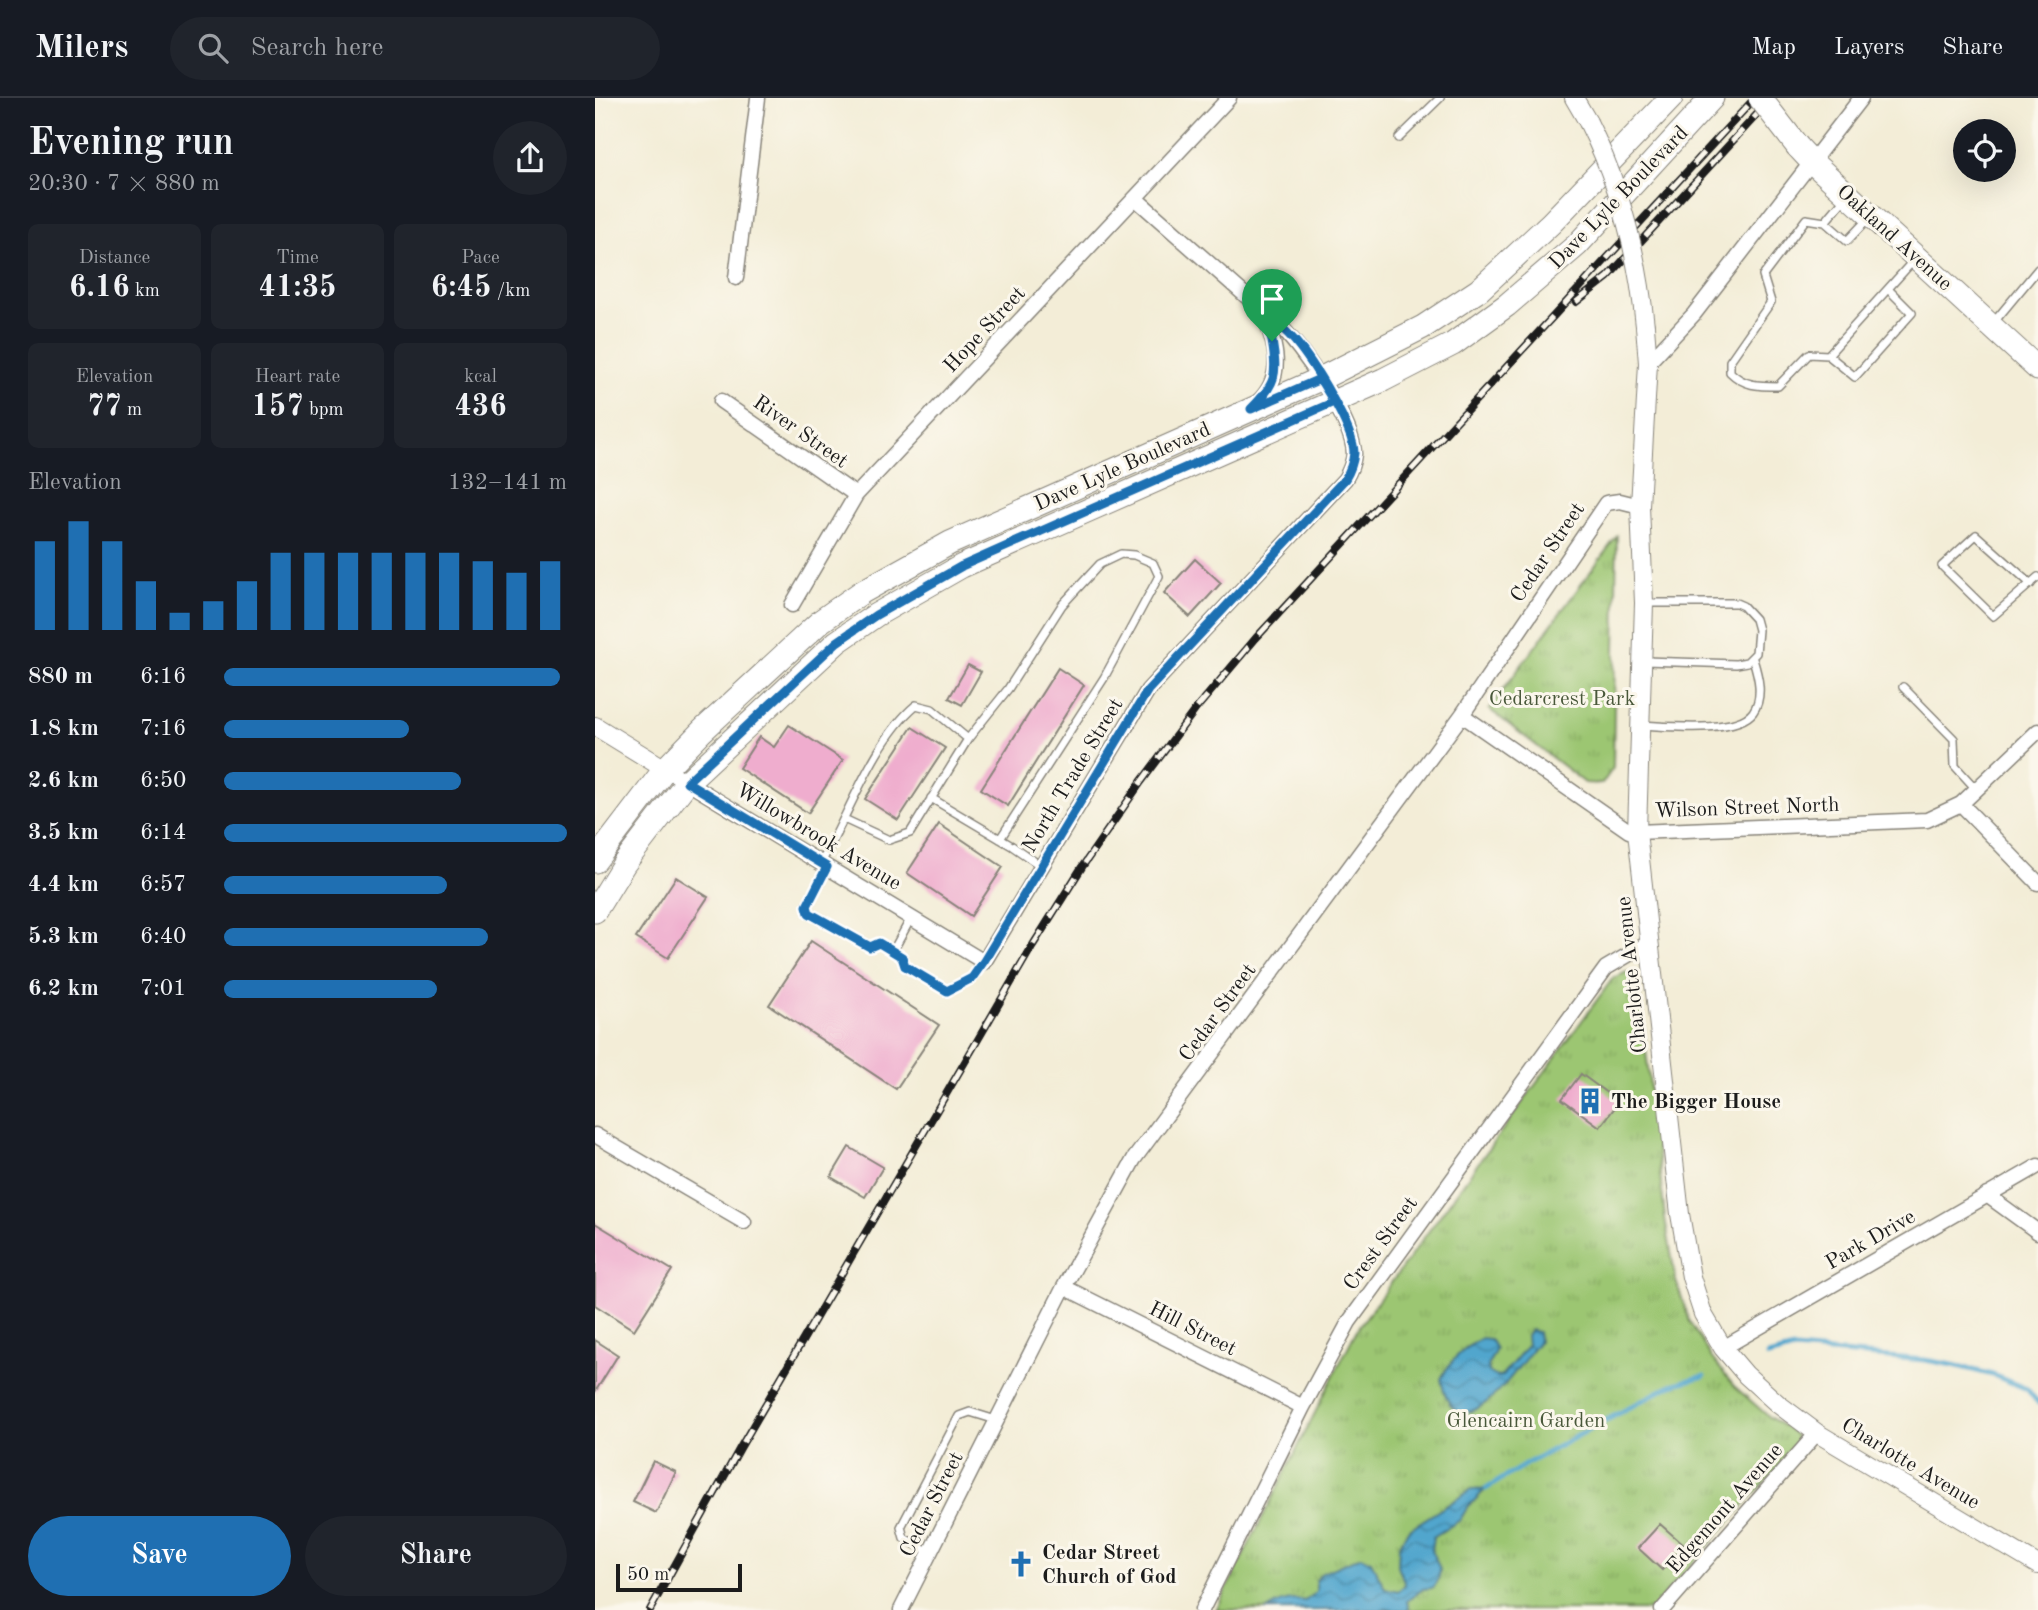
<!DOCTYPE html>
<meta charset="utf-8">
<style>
body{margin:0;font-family:"Old Standard TT",serif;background:#20242c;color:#f1f3f6;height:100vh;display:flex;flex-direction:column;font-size:26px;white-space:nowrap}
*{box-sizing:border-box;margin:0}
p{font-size:23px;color:#9ea1a6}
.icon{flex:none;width:38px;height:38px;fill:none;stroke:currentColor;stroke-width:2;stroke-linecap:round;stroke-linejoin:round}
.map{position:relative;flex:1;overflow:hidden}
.drawer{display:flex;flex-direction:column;background:#171b24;width:595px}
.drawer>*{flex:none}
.fabs{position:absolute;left:1358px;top:21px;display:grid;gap:14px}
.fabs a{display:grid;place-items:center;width:63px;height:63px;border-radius:50%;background:#171b24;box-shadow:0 7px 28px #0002;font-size:35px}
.scale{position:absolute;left:21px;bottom:18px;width:126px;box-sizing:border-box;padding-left:7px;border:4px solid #1c1c1c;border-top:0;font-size:19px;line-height:24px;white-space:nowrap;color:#1c1c1c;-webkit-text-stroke:5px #fbf7ec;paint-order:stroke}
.pin{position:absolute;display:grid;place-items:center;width:60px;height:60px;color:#fff;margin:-72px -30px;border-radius:50% 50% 50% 0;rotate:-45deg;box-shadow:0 0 7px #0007}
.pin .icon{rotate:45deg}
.round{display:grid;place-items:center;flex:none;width:74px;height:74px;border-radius:37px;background:#20242c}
.headline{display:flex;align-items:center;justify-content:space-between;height:119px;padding:0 28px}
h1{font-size:38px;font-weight:700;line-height:52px}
.stats{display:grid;grid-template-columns:repeat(3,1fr);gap:10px;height:119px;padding:7px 28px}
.stats div{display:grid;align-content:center;border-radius:10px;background:#20242c;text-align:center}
.stats b{font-size:30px;font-weight:700}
.stats small{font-size:19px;font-weight:400}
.stats p{font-size:19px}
.chart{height:196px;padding:14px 28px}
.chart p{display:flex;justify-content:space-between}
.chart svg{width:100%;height:126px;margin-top:7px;stroke:#1f6fb2;stroke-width:6}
.primary-button{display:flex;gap:14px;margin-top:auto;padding:14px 28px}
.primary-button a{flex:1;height:80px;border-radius:42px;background:#1f6fb2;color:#fff;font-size:28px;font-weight:700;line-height:80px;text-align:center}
.primary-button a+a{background:#20242c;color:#f1f3f6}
ul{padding:0 28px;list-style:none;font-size:23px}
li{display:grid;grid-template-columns:112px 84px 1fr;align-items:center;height:52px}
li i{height:18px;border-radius:9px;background:#1f6fb2}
header{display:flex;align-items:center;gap:42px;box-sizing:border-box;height:98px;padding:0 35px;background:#171b24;border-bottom:2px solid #363941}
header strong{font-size:33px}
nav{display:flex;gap:38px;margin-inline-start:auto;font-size:24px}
.search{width:490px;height:63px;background:#20242c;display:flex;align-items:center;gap:18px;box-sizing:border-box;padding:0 24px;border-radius:38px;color:#9ea1a6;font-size:26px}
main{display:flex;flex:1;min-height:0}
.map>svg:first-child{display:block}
</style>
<header>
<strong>Milers</strong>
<div class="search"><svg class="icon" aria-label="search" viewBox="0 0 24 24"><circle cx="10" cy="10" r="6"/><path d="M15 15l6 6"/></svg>Search here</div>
<nav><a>Map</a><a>Layers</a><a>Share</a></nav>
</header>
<main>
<section class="drawer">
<div class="headline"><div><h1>Evening run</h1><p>20:30 · 7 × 880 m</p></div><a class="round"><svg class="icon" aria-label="share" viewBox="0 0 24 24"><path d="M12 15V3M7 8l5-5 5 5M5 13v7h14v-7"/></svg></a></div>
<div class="stats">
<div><p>Distance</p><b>6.16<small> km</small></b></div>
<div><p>Time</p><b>41:35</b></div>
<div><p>Pace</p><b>6:45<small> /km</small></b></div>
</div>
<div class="stats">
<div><p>Elevation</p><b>77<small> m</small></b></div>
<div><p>Heart rate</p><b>157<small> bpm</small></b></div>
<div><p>kcal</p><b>436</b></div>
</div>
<div class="chart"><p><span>Elevation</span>132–141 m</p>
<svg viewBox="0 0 160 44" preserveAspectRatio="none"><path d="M5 44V13M15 44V6M25 44V13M35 44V27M45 44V38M55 44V34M65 44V27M75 44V17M85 44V17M95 44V17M105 44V17M115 44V17M125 44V17M135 44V20M145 44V24M155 44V20"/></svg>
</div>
<ul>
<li><b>880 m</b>6:16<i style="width:98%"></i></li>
<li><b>1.8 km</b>7:16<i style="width:54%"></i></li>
<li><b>2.6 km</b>6:50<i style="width:69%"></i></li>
<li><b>3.5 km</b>6:14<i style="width:100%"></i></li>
<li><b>4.4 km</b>6:57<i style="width:65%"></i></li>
<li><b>5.3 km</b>6:40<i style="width:77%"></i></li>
<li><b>6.2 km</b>7:01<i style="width:62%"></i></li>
</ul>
<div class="primary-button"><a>Save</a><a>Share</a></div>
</section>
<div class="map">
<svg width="1443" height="1512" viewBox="0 0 1443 1512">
<defs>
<pattern id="park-tufts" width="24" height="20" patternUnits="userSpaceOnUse" patternTransform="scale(1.75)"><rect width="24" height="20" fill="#9cc672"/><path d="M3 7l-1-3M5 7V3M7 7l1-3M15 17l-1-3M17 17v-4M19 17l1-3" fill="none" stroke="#86aa62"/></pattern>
<pattern id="water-waves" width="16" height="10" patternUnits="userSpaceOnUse" patternTransform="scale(1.75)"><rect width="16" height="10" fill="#51a6cd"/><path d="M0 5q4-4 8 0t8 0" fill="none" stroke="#4286a6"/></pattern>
</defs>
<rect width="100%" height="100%" fill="#fbf7ec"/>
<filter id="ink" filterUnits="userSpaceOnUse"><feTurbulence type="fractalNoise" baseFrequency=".0143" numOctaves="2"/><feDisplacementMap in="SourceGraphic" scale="14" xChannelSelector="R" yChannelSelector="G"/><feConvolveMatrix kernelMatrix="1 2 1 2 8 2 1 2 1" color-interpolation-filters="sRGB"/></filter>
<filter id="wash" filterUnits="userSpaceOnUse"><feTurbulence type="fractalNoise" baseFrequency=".00686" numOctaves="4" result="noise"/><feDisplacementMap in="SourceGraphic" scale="28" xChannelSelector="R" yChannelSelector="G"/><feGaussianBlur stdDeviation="1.57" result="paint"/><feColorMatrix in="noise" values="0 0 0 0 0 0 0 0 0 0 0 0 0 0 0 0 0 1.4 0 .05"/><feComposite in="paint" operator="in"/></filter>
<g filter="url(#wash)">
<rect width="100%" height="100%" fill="#f3edd7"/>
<path fill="url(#park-tufts)" stroke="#5c7147" stroke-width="2" d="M1022,438L1018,670L1007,686L990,685L894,611Z
M1032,874L1043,883L1070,1120L1081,1183L1095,1224L1116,1259L1139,1288L1173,1318L1199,1335L1203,1343L1197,1354L1056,1512H621L761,1233L1018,880Z"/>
<path fill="url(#water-waves)" stroke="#366174" stroke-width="2" d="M936,1232L943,1234L944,1243C923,1269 862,1364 846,1281C855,1262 868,1250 887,1240L895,1241L901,1251L893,1267L894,1274L902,1279L907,1278L932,1248L931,1238Z
M891,1391L872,1410L865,1422L838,1439C838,1443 836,1447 837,1451C839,1468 854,1468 837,1490L828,1491L812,1503L814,1512H672C684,1504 695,1500 710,1503L721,1494V1482L727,1475L766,1458L776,1463L790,1490L803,1493L810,1487L803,1467L804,1448L813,1432L876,1392Z"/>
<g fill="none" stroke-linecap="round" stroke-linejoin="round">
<path stroke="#51a6cd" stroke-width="5" d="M1173,1258L1199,1251L1330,1262L1358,1267L1398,1277L1432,1291L1443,1305
M891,1391L931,1366L1076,1287L1109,1278"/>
</g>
<g id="blocks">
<path fill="#efadce" d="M600,461L626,485L595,519L569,495Z
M373,567L386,574L367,607L354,600Z
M463,570L489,587L413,708L386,691Z
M194,627L248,662L213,715L144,670L164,639L179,649Z
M317,629L350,650L303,722L270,701Z
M344,726L408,769L376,818L312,775Z
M81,779L113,799L73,860L41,840Z
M216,843L344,927L301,991L174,907Z
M986,976L1024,1004L1005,1029L967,1001Z
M254,1049L288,1069L270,1099L236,1079Z
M0,1125L77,1172L39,1232L0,1207Z
M0,1242L23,1257L0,1294Z
M58,1363L81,1374L61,1415L38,1404Z
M1065,1426L1089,1447L1067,1472L1043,1450Z"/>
</g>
</g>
<g filter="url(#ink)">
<use href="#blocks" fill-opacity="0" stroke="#88847a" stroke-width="2"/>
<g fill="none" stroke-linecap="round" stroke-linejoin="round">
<g stroke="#88847a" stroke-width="10">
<path id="service" d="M804,40L845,0
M1251,99L1230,124L1252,143L1273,121
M1230,124L1211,121L1168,178L1176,204L1135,263V274C1149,288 1163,288 1183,288L1214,256L1233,257L1319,162
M1399,224L1443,171
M1233,257L1260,279L1317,215L1293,191
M1436,486L1381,437L1347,468L1398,518L1443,479
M1049,505H1141L1148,508L1160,521L1163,532L1161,555L1152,564L1141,566L1050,563
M1308,589L1359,641L1360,668L1381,691
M1046,627C1071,628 1142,636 1158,614C1169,598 1163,577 1158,561
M336,700L417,748L446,768
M249,721L294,742L315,735L373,641L413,591L467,507L505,466L526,456L539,457L558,465L564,478L509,580L405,741
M226,765C254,716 279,642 321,607L337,611L373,641
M232,769L212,808L214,815L275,849L284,845L307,859L310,868L352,893L377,880L389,864
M298,853L316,820
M335,1454L309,1440L306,1429L364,1318L375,1314L401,1322"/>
</g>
<g stroke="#88847a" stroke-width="17">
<path id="minor" d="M141,180L163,0
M1053,265L1099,216L1266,0
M126,303L261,397
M662,305C691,278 681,247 668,214
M197,507L261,397L634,0
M867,617L1034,733L1042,734L1332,722L1366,706L1443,633
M70,671L389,864L553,592L750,381C755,373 758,365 759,356C759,324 706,248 683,226L540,100
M1366,706L1443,785
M0,1037L149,1124
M1392,1097L1443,1134
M469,1189L708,1309
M1128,1250L1443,1068
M306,1512L469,1189L539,1061L867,617L1011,405L1025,403L1045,408
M607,1512L708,1309L754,1224L1011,870L1055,844
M1067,1512L1222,1335"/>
</g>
<g stroke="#88847a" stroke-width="20">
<path id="tertiary" d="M979,0L993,24
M1050,228L1053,265L1045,408L1049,505L1042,734L1085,1116L1096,1179L1108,1216L1128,1250L1151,1277L1183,1306L1222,1335L1443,1467
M0,628L70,671"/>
</g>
<g stroke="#88847a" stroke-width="25">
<path id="primary" d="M1203,49L1216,63L1443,271
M0,763L70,671L107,633L226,523L267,494L355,445L725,281L828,229L884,192L956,125L1076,0
M0,813L29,766L92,684L242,544L281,517L367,468L788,282L858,246L912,207L982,147L1117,0"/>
</g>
<use href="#service" stroke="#fff" stroke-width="7"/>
<use href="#minor" stroke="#fff" stroke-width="14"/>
<use href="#tertiary" stroke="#fff" stroke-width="18"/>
<use href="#primary" stroke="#fff" stroke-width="23"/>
<g stroke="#1c1c1c" stroke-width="8">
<path id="rail" d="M981,204L1013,179L1177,0
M55,1512L145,1350L438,847L487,769L546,684L600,612L661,540L1160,0"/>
</g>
<use href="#rail" stroke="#fbf7ec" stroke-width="5" stroke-dasharray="16" stroke-linecap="butt"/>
<g stroke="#88847a" stroke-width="20" stroke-linecap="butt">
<path id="tertiary-bridge" d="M993,24C1025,87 1043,158 1050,228"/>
</g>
<g stroke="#88847a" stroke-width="25" stroke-linecap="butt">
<path id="primary-bridge" d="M1165,0L1203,49"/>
</g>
<use href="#tertiary-bridge" stroke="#fff" stroke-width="18"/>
<use href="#primary-bridge" stroke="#fff" stroke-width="23"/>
</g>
</g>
<g fill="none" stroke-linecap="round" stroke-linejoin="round" filter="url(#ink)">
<g stroke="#fff" stroke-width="14">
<path id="route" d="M677,243L668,213C679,222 690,232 700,243C717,263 759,330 759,355C758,365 755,373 750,381L553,592L389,863L377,880L352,893L310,868L307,859L284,845L275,849L214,815L212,808L232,769L92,684L242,544L281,517L367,468L739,304L725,281L656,311C681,286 683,277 677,243"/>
</g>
<use href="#route" stroke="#1f6fb2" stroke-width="9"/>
</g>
<defs>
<g id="building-bare" transform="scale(2.1)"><path d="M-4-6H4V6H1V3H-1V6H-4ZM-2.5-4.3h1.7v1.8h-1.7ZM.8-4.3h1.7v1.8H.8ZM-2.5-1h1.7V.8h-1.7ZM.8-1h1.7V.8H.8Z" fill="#1f6fb2" stroke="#fbf7ec" stroke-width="2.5" paint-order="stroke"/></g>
<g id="church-bare" transform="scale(2.1)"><path d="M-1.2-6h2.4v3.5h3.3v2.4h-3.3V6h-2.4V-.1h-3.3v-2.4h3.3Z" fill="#1f6fb2" stroke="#fbf7ec" stroke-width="2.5" paint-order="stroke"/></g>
</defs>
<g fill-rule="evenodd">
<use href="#building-bare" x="995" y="1003"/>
<use href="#church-bare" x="426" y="1466"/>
</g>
<g text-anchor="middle" stroke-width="6" stroke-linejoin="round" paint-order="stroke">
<g font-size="21" fill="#1c1c1c" stroke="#fbf7ec">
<text transform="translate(1023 99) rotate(-46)" y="7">Dave Lyle Boulevard</text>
<text transform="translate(1300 139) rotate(42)" y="7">Oakland Avenue</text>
<text transform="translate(389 231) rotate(-47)" y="7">Hope Street</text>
<text transform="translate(206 333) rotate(35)" y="7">River Street</text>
<text transform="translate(527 368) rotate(-24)" y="7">Dave Lyle Boulevard</text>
<text transform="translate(952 454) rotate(-56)" y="7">Cedar Street</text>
<text transform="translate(477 677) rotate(-59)" y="7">North Trade Street</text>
<text transform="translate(1152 709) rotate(-2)" y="7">Wilson Street North</text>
<text transform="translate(224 738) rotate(31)" y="7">Willowbrook Avenue</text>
<text transform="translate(1036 877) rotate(-96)" y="7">Charlotte Avenue</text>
<text transform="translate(622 914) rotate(-54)" y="7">Cedar Street</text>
<text transform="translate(1275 1141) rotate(-30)" y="7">Park Drive</text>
<text transform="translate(785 1145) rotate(-54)" y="7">Crest Street</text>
<text transform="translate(598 1230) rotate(27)" y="7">Hill Street</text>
<text transform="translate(1316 1365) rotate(31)" y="7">Charlotte Avenue</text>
<text transform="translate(336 1406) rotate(-63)" y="7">Cedar Street</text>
<text transform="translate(1129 1410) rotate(-49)" y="7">Edgemont Avenue</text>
</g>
<g font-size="21" fill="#49583a" stroke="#fbf7ec">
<text x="967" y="607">Cedarcrest Park</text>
<text x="931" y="1329">Glencairn Garden</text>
</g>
<g font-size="21" font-weight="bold" fill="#1c1c1c" stroke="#fbf7ec" text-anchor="start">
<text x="1016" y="1010">The Bigger House</text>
<text x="447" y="1461">Cedar Street<tspan x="447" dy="24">Church of God</tspan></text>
</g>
</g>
</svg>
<div class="fabs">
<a><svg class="icon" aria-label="locate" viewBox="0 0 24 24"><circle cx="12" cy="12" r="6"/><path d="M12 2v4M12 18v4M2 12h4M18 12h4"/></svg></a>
</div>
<div class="scale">50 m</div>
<div class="pin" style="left:677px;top:243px;background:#1e9e55"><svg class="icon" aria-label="arrive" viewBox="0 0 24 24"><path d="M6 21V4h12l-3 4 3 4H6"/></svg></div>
</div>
</main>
